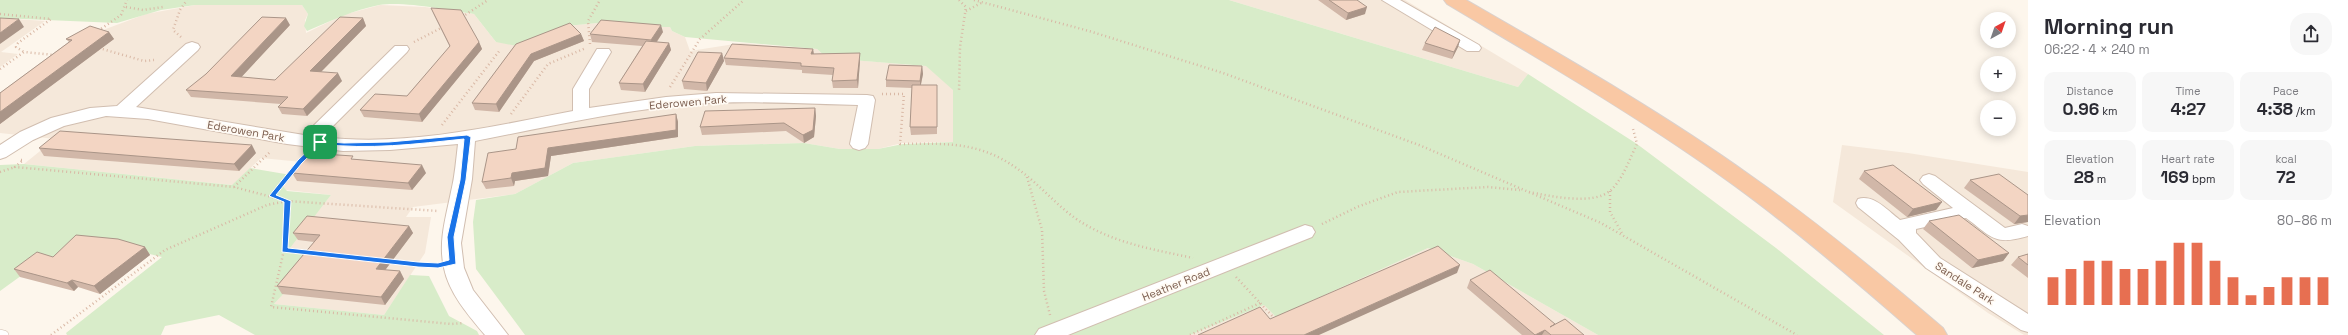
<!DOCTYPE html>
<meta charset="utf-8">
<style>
body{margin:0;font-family:"Space Grotesk",sans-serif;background:#f7f7f7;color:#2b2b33;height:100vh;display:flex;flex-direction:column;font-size:15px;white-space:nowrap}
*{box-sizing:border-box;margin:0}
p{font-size:13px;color:#7c7c81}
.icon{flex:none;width:22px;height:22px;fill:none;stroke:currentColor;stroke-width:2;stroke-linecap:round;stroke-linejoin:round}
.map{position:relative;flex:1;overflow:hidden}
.sheet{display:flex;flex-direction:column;background:#fff;width:320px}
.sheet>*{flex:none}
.needle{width:26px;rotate:40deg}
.fabs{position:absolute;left:1980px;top:12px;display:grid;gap:8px}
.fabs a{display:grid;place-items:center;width:36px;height:36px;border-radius:50%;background:#fff;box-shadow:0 2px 10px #0003;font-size:20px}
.pin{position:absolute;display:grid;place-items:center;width:34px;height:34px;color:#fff;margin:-17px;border-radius:8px;box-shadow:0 2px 6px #0006}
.round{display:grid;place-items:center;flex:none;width:42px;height:42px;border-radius:16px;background:#f7f7f7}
.overview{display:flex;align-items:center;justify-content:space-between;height:68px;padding:0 16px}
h1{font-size:22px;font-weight:600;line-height:30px}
.stats{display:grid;grid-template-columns:repeat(3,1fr);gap:6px;height:68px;padding:4px 16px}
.stats div{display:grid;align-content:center;border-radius:10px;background:#f7f7f7;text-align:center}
.stats b{font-size:17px;font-weight:600}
.stats small{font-size:11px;font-weight:400}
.stats p{font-size:11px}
.chart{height:112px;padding:8px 16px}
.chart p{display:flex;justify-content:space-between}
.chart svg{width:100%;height:72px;margin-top:4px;stroke:#e76f51;stroke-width:6}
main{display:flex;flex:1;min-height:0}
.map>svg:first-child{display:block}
</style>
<main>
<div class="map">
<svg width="2028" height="335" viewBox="0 0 2028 335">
<rect width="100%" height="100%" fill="#fdf6ec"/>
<path fill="#f5e8da" d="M1229,0H1405L1528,74L1518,87Z
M195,5H302L308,14L305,20L306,33L343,15L380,5L425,7L474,14L496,42L566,26L608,22L670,27L672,31L685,37L690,51L741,43L817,49L827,58L927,66L954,90L953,142L902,143L878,149H840L804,143L695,146L573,163L515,194L413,207L406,217H431L425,253L384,315L274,304L321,252L289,248L331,195L286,190L282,185L302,162L261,158L233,185L24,164L55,139L0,133V96L95,33L146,14Z
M0,18L45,21L1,52L18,54L0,67Z
M1842,145L1908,153L2028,172V335H2024L1988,313L1833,202Z
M1428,248L1473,264L1598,335H1190L1264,305L1276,317Z"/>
<path fill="#d8ecc9" d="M0,0H1229L1518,87L1528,74L1637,144L1776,248L1884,335H1598L1473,264L1428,248L1276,317L1264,305L1190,335H525L476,269L473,222L476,200L515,194L573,163L695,146L804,143L840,149H878L903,144L953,142V90L926,66L827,58L817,49L685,37L672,31L670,27H664L608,22L566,26L517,46L496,42L474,14C448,10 404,1 379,5C354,10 330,21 307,31L304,26L308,14L302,5H195L161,10L117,23L0,18Z
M24,164L232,185L250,168L291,175L282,185L287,191L331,195L290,248L322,252L274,304L384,315L410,275L429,276L449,316L477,331L479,335H255L219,315L165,326L161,335H67L66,333L162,257L129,249L70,254L43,260L0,291V165Z"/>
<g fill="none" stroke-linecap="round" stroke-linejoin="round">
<g stroke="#d1beb0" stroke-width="10">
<path id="service" d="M0,334L4,335"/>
</g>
<g stroke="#d1beb0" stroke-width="2">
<path id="minor" d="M1382,0H1400L1479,45L1481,48L1479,51H1467Z
M192,42L198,44L200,47L198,50L136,107L304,135L395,46H407L409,49L407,52L322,137C406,147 490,127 573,111V89L597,49H609L611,52L589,89V108L666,97L716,93L867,95L873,96L875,100L868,144L865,148L859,150L853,148L850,144L858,105C803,104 748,100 694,104C620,110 548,127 475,141L472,179L461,243L464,268L473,290L508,335H485C468,315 449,293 444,268C438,242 446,217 451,192C455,176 456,160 458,144L390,150L343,151L287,144L148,119L106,116L64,126L33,140L6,157L0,159V145L20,132L51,118L90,108L117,106L186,44Z
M1929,174L1935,176L2005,228L2022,224L2028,226V236C1994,246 1992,237 1966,218L1916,229V233L1940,258L2028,314V332L2021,330L1926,268L1899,240L1858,207L1856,203L1858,199C1874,194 1888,211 1900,220L1953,208L1923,184L1920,180L1923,176Z
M1305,225L1312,227L1315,232L1312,237L1068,335H1035L1039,329Z"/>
</g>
<g stroke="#dad1cd" stroke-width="2">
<path id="trunk" d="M1444,0H1466C1563,56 1660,111 1751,176C1818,223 1881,275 1943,328L1947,335H1917C1858,283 1798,232 1735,186C1643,119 1544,62 1447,4Z"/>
</g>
<path stroke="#d9b8a5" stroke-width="2.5" stroke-dasharray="1 3" stroke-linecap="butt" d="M959,0L966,7L960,47L959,92
M974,0L1089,31L1223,73L1419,145L1601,223L1797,335
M126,7L143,10L163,7
M966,11L983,2
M0,14L51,19L18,43L16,47L24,52
M462,17L488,0
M98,31L121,15L127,0
M181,37L173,30L180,10L187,0
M414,42L443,27
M590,44L588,21L600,0
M99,48L144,61L154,60
M0,69L24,52L54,55
M670,87L700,39L744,0
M882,94H904L900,144C956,143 988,142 1033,181C1050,196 1066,214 1086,225C1119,244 1156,250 1193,258
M511,114L548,64L586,48
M442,125L500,50
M21,160H23L15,167L234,187L287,201L438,211
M0,172L15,167
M1027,177L1042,230L1044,291L1050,315
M234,187L271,151
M1610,191V212L1623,235
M1529,192C1550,196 1594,206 1611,190C1623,179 1630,158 1637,144L1633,129
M272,196L294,168
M1322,224L1357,207L1398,192L1488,187L1520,190
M307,254L284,250L271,307L451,324L463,323
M388,262L434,265
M1236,277L1275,319
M51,335L165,250L267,205L287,201L284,250
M1190,335L1260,303"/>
<use href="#service" stroke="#fff" stroke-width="9"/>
<use href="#minor" fill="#fff" fill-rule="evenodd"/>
<use href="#trunk" fill="#f9c8a4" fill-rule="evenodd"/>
</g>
<path fill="#d1b7a8" d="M1318,0H1357L1365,14L1346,20Z
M431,8L479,42L482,49L422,122L364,117L360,110L407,96L450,47L434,15Z
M363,18L366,26L321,72L342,81L307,116L282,114L278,107L281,104L191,97L186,90L290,25L241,77L275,80Z
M109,32L114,39L0,124V93L69,42L66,39Z
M663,32L657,42L669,43L671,50L645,92L621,90L619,83L642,46L592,42L590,34Z
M581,34L584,41L534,61L499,112L475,110L472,103L516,44Z
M1460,40L1458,47L1452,59L1422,50L1425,43Z
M813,49L814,54L860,60L858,88H833L832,81L833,75L802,73V70L726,65L724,58Z
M722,53L724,61L707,91L684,89L682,81Z
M922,66L923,74L921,85L937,92V134L911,135L910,127L912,88L886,87V80Z
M815,108L816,116L814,137L804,143L786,131L702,135L700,127Z
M676,114L678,122V137L551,156L548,176L515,181L514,186L486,189L482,182L516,149Z
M39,148L256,153L239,171L44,156Z
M354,159L426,173L412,190L297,181L292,173L293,172L292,170Z
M1864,171L1942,202L1936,210L1907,217L1859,179Z
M1970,180L2028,195V222L2014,224L1964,188Z
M1929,221L2009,253L2003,261L1972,268L1923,229Z
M409,226L413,233L385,270L400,271L404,279L385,305L282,294L277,286L314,242L298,240L293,233Z
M145,247L150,255L100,294L78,287L74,291L20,277L14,269L53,257Z
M2028,254V278L2011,265L2018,257Z
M1470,280L1555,324L1584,335H1522L1467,288Z"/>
<path fill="#aa9588" d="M1367,7L1365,14L1346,20L1348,13Z
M286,18L290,25L235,84L231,76Z
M363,18L366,26L314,79L310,71Z
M19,19L24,27L0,44V33Z
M661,25L663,32L653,47L651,40Z
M109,32L114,39L0,124V112Z
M581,34L584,41L534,61L499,112L496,104L531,54Z
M1460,40L1458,47L1452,59L1454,52Z
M479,42L482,49L422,122L419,114Z
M669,43L671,50L645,92L643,84Z
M813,49L814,56L811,54Z
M722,53L724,61L707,91L706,83Z
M860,53V60L858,88L857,80Z
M922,66L923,74L920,88V81Z
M338,73L342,81L307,116L303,109Z
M815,108L816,116L814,137L804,143L803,135Z
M676,114L678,122V137L551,156L548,176L515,181L514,186L511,178L512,173L548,148Z
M252,145L256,153L239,171L234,164Z
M422,165L426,173L412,190L408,183Z
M1942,202L1936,210L1907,217L1913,209Z
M2028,215V222L2014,224L2020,216Z
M409,226L413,233L380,277L376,269Z
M145,247L150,255L100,294L94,286Z
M2009,253L2003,261L1972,268L1978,260Z
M1460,265L1457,273L1319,335H1304Z
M400,271L404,279L385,305L381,297Z
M72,280L78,287L74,291L67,283Z
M1545,330L1542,335H1535Z"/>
<path fill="#f3d5c3" stroke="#aa9588" d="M1329,0H1357L1367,7L1348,13Z
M431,8L461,10L479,42L419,114L360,110L375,94L407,96L450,46Z
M262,17L286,18L231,76L275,80L340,17L363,18L310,71L338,73L303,109L278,107L288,97L186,90L206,74Z
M0,18L19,19L0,33Z
M601,20L661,25L651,40L590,34Z
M570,23L581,34L531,54L496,104L472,103L516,44Z
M90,26L109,32L0,112V93L72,40L66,39Z
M1435,27L1460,40L1454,52L1425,43Z
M646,41L669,43L643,84L619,83Z
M732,44L813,49L811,54L860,53L857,80L832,81L834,68L801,66V63L724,58Z
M698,52L722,53L706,83L682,81Z
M889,65L922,66L920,81L886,80Z
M912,85H937V127H910Z
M815,108L813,130L803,135L784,123L700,127L705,111Z
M676,114V130L548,148L545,168L512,173L511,178L482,182L488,153L516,149L518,137Z
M60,131L252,145L234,164L39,148Z
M308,153L353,156L351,159L422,165L408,183L292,173L295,170H292Z
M1893,165L1942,202L1913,209L1864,171Z
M1999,174L2028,195V215L2020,216L1970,180Z
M1959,215L2009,253L1978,260L1929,221Z
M307,216L409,226L376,269L400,271L381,297L277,286L320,235L293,233Z
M76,235L118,239L145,247L94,286L72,280L67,283L14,269L37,252L53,257Z
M1438,246L1460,265L1304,335H1198L1260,307L1270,319Z
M2028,254V265L2018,257Z
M1490,270L1555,324L1550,327L1565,319L1584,335H1551L1545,330L1535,335L1470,280Z"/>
<path fill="#1a73e8" stroke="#fff" fill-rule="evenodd" d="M467,135L471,137L466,180L454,237L456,264L438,268L418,267L282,252L284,202L269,196L298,160L318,141L344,143L389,142ZM464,139L460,180L447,237L449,260L438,263L418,262L288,248L291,201L276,195L302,163L321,144C369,150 416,144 464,139Z"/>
<g text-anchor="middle" stroke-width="3.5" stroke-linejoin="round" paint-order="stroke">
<g font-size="11" fill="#7a5c4d" stroke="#fffaf3">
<text transform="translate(688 102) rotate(-5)" y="4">Ederowen Park</text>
<text transform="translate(246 131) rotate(10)" y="4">Ederowen Park</text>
<text transform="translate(1965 283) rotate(33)" y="4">Sandale Park</text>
<text transform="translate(1176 284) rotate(-22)" y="4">Heather Road</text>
</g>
</g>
</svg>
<div class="fabs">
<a><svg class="needle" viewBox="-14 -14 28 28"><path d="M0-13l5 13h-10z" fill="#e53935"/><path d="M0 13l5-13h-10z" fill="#7c7c81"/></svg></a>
<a>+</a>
<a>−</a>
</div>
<div class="pin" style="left:320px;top:142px;background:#1e9e55"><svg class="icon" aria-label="arrive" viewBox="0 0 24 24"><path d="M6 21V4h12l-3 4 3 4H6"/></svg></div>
</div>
<section class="sheet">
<div class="overview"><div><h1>Morning run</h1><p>06:22 · 4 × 240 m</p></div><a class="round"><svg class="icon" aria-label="share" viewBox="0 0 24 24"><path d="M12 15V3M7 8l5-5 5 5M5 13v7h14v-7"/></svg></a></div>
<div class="stats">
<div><p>Distance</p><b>0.96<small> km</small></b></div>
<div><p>Time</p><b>4:27</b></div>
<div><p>Pace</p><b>4:38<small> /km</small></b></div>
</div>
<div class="stats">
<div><p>Elevation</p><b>28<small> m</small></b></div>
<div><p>Heart rate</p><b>169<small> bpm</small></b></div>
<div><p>kcal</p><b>72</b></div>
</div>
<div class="chart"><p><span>Elevation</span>80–86 m</p>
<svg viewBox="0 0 160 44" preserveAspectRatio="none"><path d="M5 44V27M15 44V22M25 44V17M35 44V17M45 44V22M55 44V22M65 44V17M75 44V6M85 44V6M95 44V17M105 44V27M115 44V38M125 44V33M135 44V27M145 44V27M155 44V27"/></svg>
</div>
</section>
</main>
